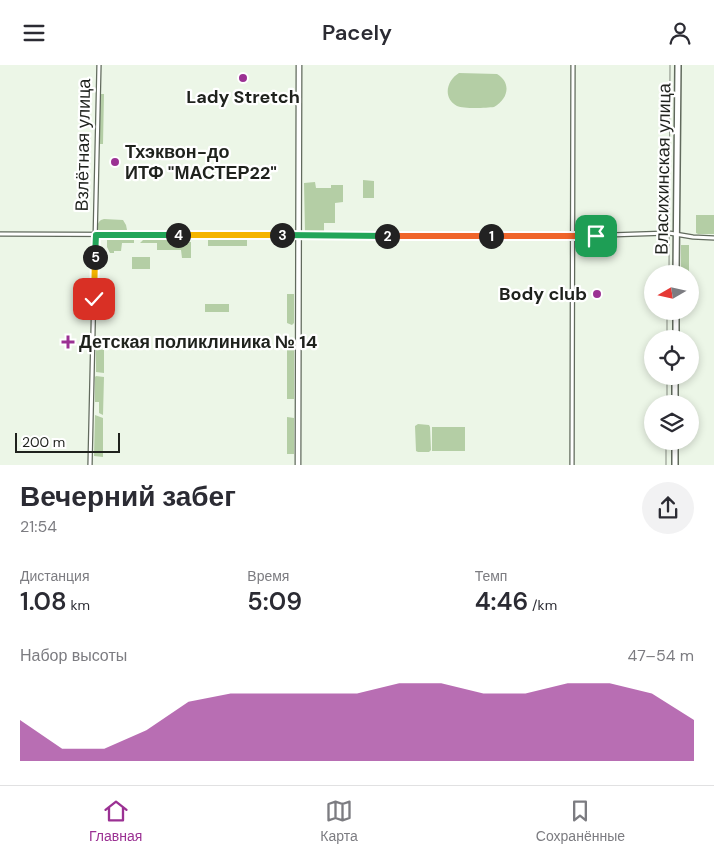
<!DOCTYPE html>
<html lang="ru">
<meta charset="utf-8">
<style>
body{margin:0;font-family:"DM Sans",sans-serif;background:#f2f2f3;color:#2b2b33;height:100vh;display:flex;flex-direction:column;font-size:19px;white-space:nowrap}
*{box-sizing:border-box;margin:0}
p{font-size:16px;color:#7c7c81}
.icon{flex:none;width:28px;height:28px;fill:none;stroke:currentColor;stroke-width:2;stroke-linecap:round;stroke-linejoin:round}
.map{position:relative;height:400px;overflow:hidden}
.drawer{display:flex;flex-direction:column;background:#fff;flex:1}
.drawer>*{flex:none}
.needle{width:32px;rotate:261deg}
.buttons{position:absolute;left:644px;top:200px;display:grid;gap:10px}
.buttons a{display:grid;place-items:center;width:55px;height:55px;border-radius:50%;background:#fff;box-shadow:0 2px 8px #0003;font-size:25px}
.scale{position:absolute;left:15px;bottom:12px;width:105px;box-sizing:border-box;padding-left:5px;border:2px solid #1f221d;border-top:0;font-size:14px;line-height:18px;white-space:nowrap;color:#1f221d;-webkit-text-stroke:4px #fff;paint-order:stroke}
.pin{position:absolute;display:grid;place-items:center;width:42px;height:42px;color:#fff;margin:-21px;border-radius:10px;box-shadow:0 2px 8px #0006}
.km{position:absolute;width:25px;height:25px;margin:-12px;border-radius:50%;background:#222;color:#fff;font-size:14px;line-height:25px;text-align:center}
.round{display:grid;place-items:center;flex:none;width:52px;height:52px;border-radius:26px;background:#f2f2f3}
.summary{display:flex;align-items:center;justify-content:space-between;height:85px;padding:0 20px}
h1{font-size:28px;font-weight:600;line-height:38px}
.stats{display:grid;grid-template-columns:repeat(3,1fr);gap:8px;height:85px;padding:5px 20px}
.stats div{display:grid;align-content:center}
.stats b{font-size:25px;font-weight:600}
.stats small{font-size:14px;font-weight:400}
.stats p{font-size:14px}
.chart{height:140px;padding:10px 20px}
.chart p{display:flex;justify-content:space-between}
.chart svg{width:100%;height:90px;margin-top:5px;fill:#9b3193;opacity:.7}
header{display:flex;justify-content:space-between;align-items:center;height:65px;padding:0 20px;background:#fff;font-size:22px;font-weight:600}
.tabs{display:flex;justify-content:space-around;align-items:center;height:70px;border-top:1px solid #e1e1e2;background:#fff;font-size:14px;color:#7c7c81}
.tabs a{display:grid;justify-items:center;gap:2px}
.tabs .current{color:#9b3193}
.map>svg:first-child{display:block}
</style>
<header><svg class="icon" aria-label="menu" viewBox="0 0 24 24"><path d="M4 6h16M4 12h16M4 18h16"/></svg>Pacely<svg class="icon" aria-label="person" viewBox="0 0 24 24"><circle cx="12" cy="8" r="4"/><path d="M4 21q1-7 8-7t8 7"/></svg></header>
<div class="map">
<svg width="714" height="400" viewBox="0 0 714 400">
<rect width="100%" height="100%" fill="#ecf6e7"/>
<path fill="#b4cea5" d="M459,8L497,9C512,18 508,34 494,42C486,43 464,44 457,41C442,33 447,15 459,8Z
M101,29H104L103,79H100L99,77L100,32Z
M363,115L374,116V133H363Z
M315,117L316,123H331V120H343V137L335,138V158H324V167L305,168L304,118Z
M696,150H714V169H698L696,168Z
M104,154L123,155L126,160L127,165L125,167H100C96,163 97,158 101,155Z
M103,173H134V178H122L121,186H114V188H110L107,182V175H103Z
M145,173H175L176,177H191V193H182L181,185H157V178H140Z
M208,174L247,175V181H208Z
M681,180H689V209H681Z
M150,192V204H132V192Z
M287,229H294V258L292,260L287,258Z
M205,239H229V247H205Z
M287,273L294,274V334H287Z
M97,284L104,285V308L96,307V285Z
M96,311L104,312L103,350L99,348V337H95V312Z
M95,350L103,353V392L94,391Z
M287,352L294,353V389H287Z
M418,359L429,360L430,362L431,385L429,387H418L416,386L415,361Z
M432,362H465V386H432Z"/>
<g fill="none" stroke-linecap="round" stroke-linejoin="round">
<g stroke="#616a5d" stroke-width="5.5">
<path id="minor" d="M0,169L578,171L669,168L693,172L714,173
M90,400L99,0
M572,400L573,0"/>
</g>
<g stroke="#616a5d" stroke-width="7">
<path id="major" d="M298,400L299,0"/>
</g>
<g stroke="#616a5d" stroke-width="8">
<path id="highway" d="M676,209L678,0
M676,274V246
M675,339V311
M675,400V376"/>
</g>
<use href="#minor" stroke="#fff" stroke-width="3"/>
<use href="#major" stroke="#fff" stroke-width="4.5"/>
<use href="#highway" stroke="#fff" stroke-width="5"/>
<path stroke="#858b81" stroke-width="1" d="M669,209L670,0
M667,274V246
M667,339V311
M666,400V376"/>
</g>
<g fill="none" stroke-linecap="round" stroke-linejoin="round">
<g stroke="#fff" stroke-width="10">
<path id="split-1" d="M491,171H596"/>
</g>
<g stroke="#fff" stroke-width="10">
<path id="split-2" d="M387,171H491"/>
</g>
<g stroke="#fff" stroke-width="10">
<path id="split-3" d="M282,170L387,171"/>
</g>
<g stroke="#fff" stroke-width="10">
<path id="split-4" d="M178,170H282"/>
</g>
<g stroke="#fff" stroke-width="10">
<path id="split-5" d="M95,192L96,170H178"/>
</g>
<g stroke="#fff" stroke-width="10">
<path id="split-6" d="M94,234L95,192"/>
</g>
<use href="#split-1" stroke="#f0652b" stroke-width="6"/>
<use href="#split-2" stroke="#f0652b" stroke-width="6"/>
<use href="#split-3" stroke="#22a559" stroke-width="6"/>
<use href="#split-4" stroke="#f5b400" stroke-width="6"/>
<use href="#split-5" stroke="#22a559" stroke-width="6"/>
<use href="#split-6" stroke="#f5b400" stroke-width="6"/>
</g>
<g fill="#9b3193" stroke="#fff" stroke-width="2">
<circle cx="243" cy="13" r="5"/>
<circle cx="115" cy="97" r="5"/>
<circle cx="597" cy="229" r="5"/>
<path d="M65.5 269.5h5v5h5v5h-5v5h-5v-5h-5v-5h5z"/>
</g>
<g text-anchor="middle" stroke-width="4.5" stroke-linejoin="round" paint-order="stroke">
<g font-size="18" font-weight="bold" fill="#1f221d" stroke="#fff" text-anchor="start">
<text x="243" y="38" text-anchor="middle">Lady Stretch</text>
<text x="125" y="93">Тхэквон-до<tspan x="125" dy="21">ИТФ "МАСТЕР22"</tspan></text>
<text x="587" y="235" text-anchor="end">Body club</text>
<text x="79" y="283">Детская поликлиника № 14</text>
</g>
<g font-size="18" fill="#1f221d" stroke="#fff">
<text transform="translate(83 80) rotate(-89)" y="6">Взлётная улица</text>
<text transform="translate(663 104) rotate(-89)" y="6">Власихинская улица</text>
</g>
</g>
</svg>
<div class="buttons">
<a><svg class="needle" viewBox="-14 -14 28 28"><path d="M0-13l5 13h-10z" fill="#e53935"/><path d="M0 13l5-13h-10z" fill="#7c7c81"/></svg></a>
<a><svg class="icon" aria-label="locate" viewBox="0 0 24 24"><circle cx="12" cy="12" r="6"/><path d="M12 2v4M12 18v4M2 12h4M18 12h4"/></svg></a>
<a><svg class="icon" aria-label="layers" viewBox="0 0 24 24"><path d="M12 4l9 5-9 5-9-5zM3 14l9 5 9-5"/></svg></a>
</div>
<div class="scale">200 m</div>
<div class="pin" style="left:596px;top:171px;background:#1e9e55"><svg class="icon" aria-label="arrive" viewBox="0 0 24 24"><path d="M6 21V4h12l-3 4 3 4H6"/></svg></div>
<div class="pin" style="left:94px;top:234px;background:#d93025"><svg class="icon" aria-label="check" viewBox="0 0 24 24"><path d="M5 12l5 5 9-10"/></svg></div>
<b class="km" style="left:491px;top:171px">1</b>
<b class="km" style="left:387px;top:171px">2</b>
<b class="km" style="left:282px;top:170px">3</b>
<b class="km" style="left:178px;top:170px">4</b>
<b class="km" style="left:95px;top:192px">5</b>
</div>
<section class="drawer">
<div class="summary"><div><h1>Вечерний забег</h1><p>21:54</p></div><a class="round"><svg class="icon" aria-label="share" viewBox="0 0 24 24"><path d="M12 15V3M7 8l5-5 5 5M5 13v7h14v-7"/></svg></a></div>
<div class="stats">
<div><p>Дистанция</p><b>1.08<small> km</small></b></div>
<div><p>Время</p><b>5:09</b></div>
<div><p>Темп</p><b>4:46<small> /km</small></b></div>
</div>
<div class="chart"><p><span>Набор высоты</span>47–54 m</p>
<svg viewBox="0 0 160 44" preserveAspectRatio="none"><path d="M0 44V24L10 38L20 38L30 29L40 15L50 11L60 11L70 11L80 11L90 6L100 6L110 11L120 11L130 6L140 6L150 11L160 24V44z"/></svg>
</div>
</section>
<nav class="tabs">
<a class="current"><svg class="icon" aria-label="home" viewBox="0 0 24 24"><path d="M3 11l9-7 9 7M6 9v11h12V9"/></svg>Главная</a>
<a><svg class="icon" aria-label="map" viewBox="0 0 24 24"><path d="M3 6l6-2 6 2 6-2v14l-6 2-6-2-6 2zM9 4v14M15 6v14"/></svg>Карта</a>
<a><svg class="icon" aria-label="saved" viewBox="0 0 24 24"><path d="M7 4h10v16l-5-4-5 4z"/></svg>Сохранённые</a>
</nav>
